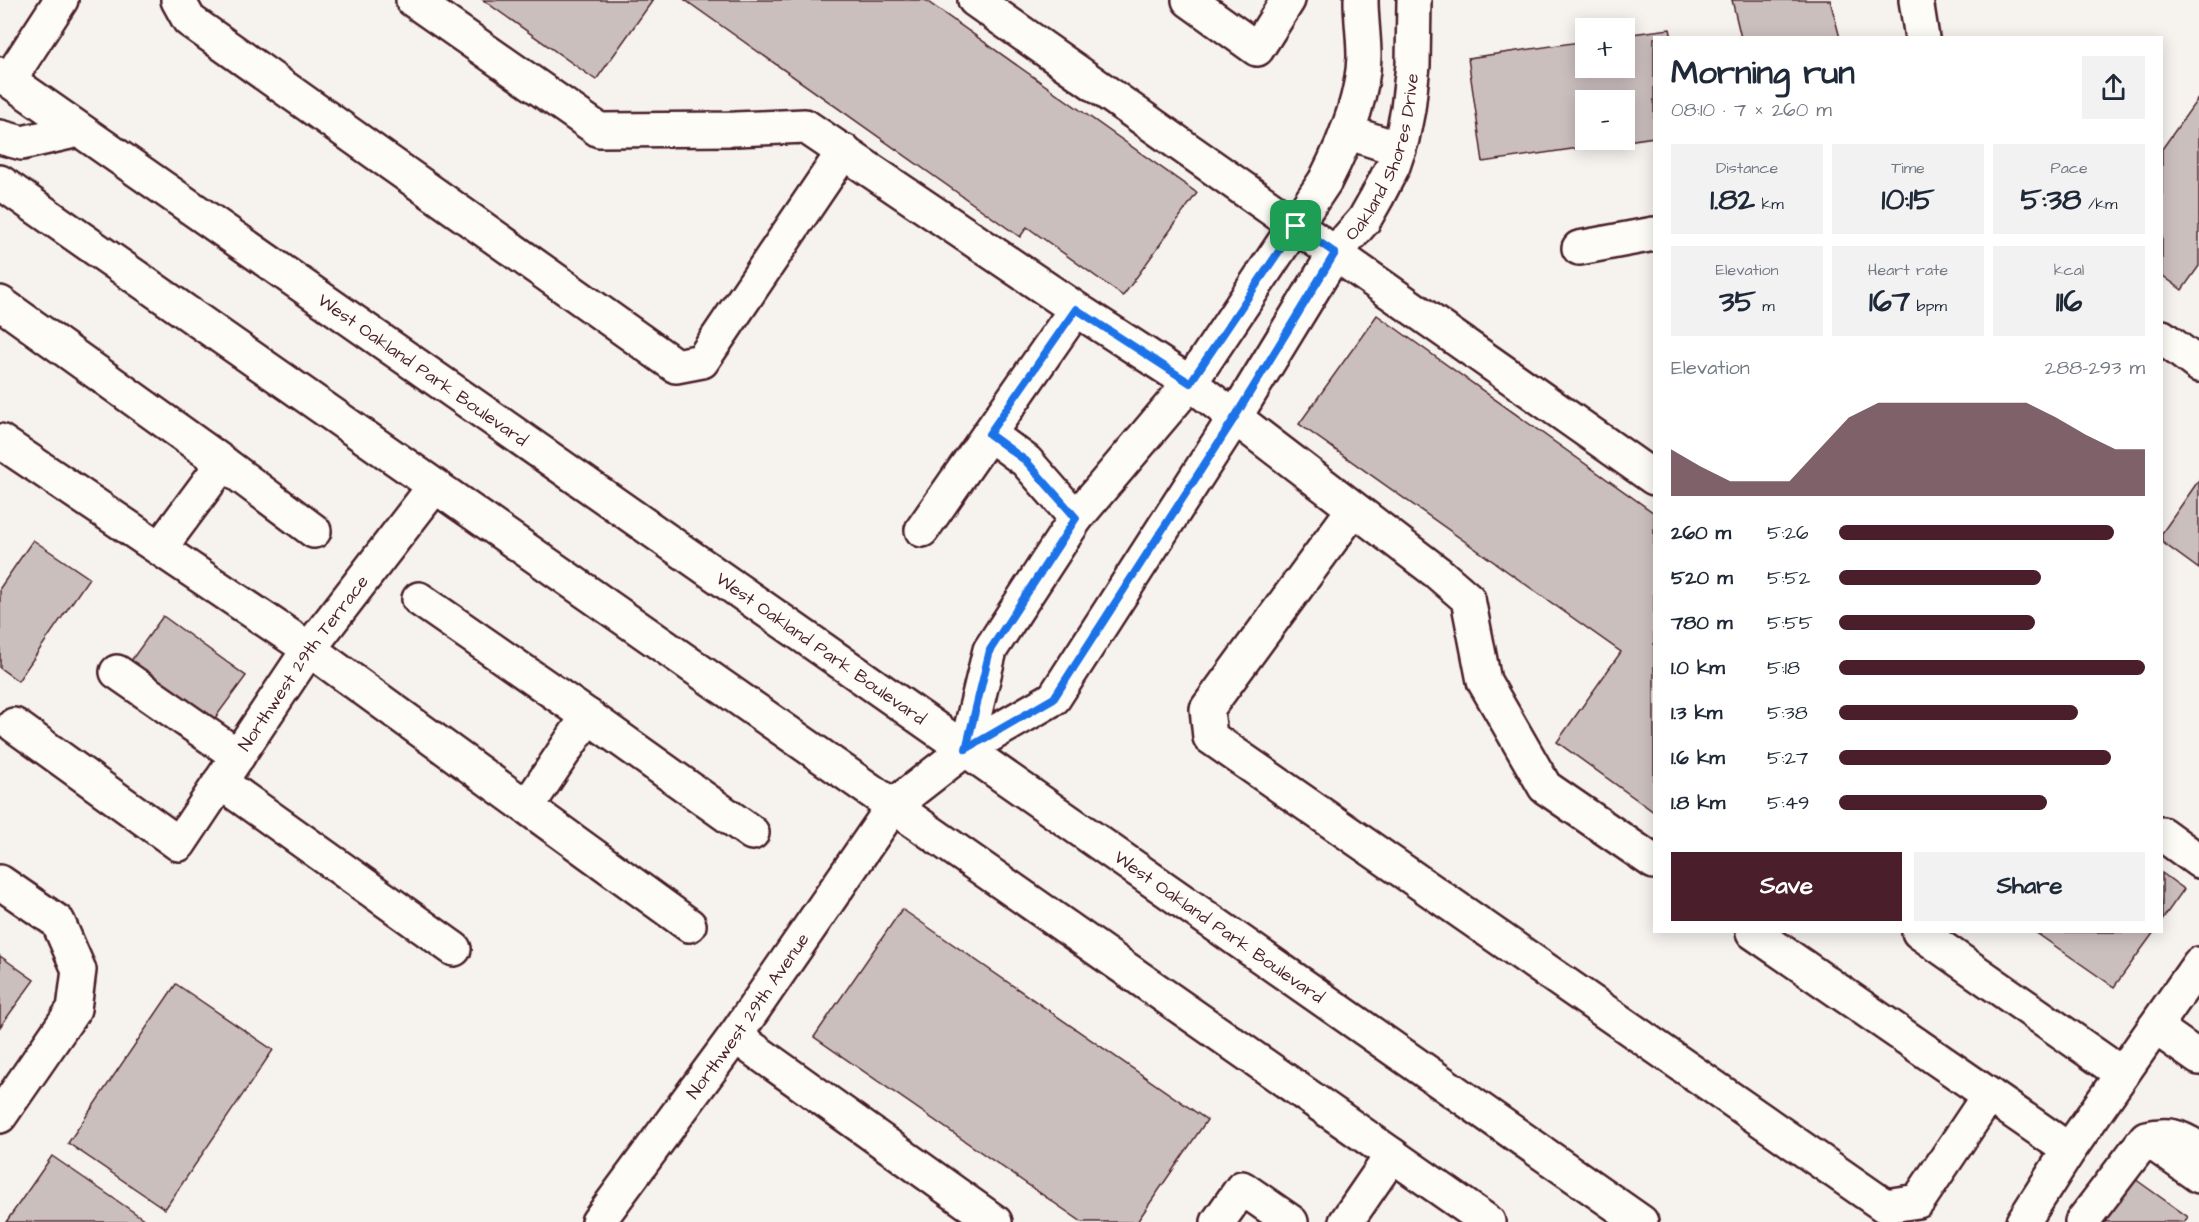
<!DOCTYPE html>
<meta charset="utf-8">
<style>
body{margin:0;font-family:"Architects Daughter",sans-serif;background:#f2f2f3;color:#1f2937;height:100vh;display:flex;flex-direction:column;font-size:22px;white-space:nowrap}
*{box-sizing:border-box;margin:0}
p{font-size:20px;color:#747a83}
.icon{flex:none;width:33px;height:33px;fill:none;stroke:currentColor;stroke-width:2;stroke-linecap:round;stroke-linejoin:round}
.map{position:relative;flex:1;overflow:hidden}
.side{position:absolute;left:1653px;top:36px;width:510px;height:897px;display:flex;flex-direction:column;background:#fff;border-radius:0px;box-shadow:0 3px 15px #0003}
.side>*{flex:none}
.buttons{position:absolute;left:1575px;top:18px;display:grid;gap:12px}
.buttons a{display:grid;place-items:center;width:60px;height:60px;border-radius:0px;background:#fff;box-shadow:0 3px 15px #0003;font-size:30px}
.pin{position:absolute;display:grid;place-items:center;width:51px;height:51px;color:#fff;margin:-26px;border-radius:12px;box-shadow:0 3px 9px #0006}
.round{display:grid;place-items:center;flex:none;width:63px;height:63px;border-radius:0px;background:#f2f2f3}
.summary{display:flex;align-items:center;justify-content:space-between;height:102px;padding:0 18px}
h1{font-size:33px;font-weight:700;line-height:45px}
.metrics{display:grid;grid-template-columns:repeat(3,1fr);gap:9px;height:102px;padding:6px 18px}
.metrics div{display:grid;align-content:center;border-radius:0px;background:#f2f2f3;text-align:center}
.metrics b{font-size:30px;font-weight:700}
.metrics small{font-size:16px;font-weight:400}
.metrics p{font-size:16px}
.chart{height:168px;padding:12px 18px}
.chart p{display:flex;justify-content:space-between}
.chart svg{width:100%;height:108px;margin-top:6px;fill:#4a1f2b;opacity:.7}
.action{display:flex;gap:12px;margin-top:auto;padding:12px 18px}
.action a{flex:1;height:69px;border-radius:0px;background:#4a1f2b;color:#fff;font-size:24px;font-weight:700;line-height:69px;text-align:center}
.action a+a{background:#f2f2f3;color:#1f2937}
ul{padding:0 18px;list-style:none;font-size:20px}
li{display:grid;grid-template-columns:96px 72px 1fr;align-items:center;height:45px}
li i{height:15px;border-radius:8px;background:#4a1f2b}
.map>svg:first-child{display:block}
</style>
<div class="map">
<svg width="2199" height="1222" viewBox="0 0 2199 1222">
<rect width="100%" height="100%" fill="#f6f3ef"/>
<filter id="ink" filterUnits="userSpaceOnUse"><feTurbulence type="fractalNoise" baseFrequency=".0167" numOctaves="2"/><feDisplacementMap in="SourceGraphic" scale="12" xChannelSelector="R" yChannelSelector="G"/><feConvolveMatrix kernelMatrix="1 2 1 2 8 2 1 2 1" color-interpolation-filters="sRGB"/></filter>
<g filter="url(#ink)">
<path fill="#cbbfbe" stroke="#4a1f2b" stroke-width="1.5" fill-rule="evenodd" d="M483,0H653L596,80Z
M685,0H925L1197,193L1123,296L1027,227L1020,237Z
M1732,0H1830L1840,38H1741Z
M1670,29L1672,38H1654V137L1483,162L1468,58L1586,41V68H1624V35ZM1586,100H1624V140H1586Z
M2199,97V266L2182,290L2162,275V149Z
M1377,315L1654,513V812L1557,742L1621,652L1299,424Z
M2199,480V569L2162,542V533Z
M33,540L89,578L18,681L0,668V588Z
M163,616L246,676L212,722L130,662Z
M2162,873L2184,889L2162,920Z
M902,909L1207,1120L1137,1222H1082L814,1037Z
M2035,932H2154L2114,987Z
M0,956L34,980L0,1027Z
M176,984L273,1050L165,1209L68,1143Z
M52,1156L148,1222H6Z
M2128,1174L2188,1217L2184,1222H2094Z"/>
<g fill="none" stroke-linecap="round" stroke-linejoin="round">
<g stroke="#4a1f2b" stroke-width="38">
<g id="minor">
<path d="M178,0L189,20L676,366L702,361L844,151"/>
<path d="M413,0L599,130L735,129L805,126L1076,309L1190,383L1438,573L1468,599L1484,681L1545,787L1654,862"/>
<path d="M975,0L1654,478"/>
<path d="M1189,0L1257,49L1288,0"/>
<path d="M1916,0L1922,38"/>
<path d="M9,80L61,0"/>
<path d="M1347,132L1399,149"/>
<path d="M1579,248L1654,234"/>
<path d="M0,303L223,463L160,548"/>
<path d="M2162,337L2199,365"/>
<path d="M989,434L1026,461L1076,518"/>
<path d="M0,441L309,649L689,925"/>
<path d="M223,463L314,531"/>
<path d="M1353,510L1207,709L1210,737L1885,1206L1918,1201L1989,1095"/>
<path d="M922,530L1076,309"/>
<path d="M419,599L588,716L527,807"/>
<path d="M117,672L238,756"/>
<path d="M588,716L752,833"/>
<path id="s1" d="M14,725L179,844L309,649L434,487"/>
<path d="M966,749L990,650L1076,518L1190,383L1325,181C1344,144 1363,99 1364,56C1364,38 1361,19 1361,0"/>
<path d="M220,782L454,949"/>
<path d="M2162,834L2199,861"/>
<path d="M0,882L58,922L79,970L74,1009L0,1116"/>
<path d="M1753,932L2069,1150L2023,1222"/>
<path d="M1919,932L2122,1074"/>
<path d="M2155,1027L2199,1058"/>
<path d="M735,1036L995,1222"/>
<path d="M2154,1144L2199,1176"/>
<path d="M2069,1150L2199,964"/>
<path id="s2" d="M598,1222L735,1036L894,805L966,749L1054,698L1235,417L1335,253L1364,220L1377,197L1393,166L1402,139L1408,109L1413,65L1414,0"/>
<path d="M1218,1222L1242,1188L1291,1222"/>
<path d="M1346,1222L1392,1155"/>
<path d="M2082,1222L2146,1138C2169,1133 2179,1136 2199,1149"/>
</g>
</g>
<g stroke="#4a1f2b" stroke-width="38">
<g id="major">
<path id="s3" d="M0,74L1641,1222"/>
<path d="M0,137L22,143L79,130"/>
<path d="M0,182L1488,1222"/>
</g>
</g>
<use href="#minor" stroke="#fdfcf7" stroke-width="33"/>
<use href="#major" stroke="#fdfcf7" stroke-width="33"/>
</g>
</g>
<g fill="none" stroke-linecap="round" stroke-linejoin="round" filter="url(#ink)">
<g stroke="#fff" stroke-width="12">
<path id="route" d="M1296,226L1335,253L1235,417L1054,698L966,749L990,650L1076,518L1026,461L989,434L1076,309L1190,383Z"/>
</g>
<use href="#route" stroke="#1a73e8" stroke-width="8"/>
</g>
<g text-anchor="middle" stroke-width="4.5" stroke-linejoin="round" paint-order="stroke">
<g font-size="18" fill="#4a1f2b" stroke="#fdfcf7">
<text dy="6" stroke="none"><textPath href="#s2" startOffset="1341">Oakland Shores Drive</textPath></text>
<text dy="6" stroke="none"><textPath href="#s3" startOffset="516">West Oakland Park Boulevard</textPath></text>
<text dy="6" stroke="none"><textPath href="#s3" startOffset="1002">West Oakland Park Boulevard</textPath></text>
<text dy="6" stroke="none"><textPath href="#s1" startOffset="423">Northwest 29th Terrace</textPath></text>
<text dy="6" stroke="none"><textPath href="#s3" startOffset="1488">West Oakland Park Boulevard</textPath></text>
<text dy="6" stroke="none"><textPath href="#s2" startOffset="255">Northwest 29th Avenue</textPath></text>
</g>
</g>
</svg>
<div class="buttons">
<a>+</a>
<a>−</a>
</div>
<div class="pin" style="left:1296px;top:226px;background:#1e9e55"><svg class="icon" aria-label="arrive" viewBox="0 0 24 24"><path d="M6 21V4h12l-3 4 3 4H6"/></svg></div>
<section class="side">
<div class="summary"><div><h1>Morning run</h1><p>08:10 · 7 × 260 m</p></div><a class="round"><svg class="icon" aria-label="share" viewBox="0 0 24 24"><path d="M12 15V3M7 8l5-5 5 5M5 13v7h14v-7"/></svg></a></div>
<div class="metrics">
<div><p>Distance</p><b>1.82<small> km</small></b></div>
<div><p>Time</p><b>10:15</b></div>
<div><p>Pace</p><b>5:38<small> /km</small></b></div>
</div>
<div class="metrics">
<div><p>Elevation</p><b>35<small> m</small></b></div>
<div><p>Heart rate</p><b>167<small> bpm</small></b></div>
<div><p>kcal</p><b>116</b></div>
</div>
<div class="chart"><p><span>Elevation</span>288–293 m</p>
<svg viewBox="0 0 160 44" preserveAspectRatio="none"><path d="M0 44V25L10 32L20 38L30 38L40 38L50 25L60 12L70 6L80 6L90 6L100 6L110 6L120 6L130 12L140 19L150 25L160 25V44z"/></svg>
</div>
<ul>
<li><b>260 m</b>5:26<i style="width:90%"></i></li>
<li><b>520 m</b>5:52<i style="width:66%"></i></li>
<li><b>780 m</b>5:55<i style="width:64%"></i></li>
<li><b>1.0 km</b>5:18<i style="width:100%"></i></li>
<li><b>1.3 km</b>5:38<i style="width:78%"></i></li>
<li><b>1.6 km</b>5:27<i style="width:89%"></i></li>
<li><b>1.8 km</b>5:49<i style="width:68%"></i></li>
</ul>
<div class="action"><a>Save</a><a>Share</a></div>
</section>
</div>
